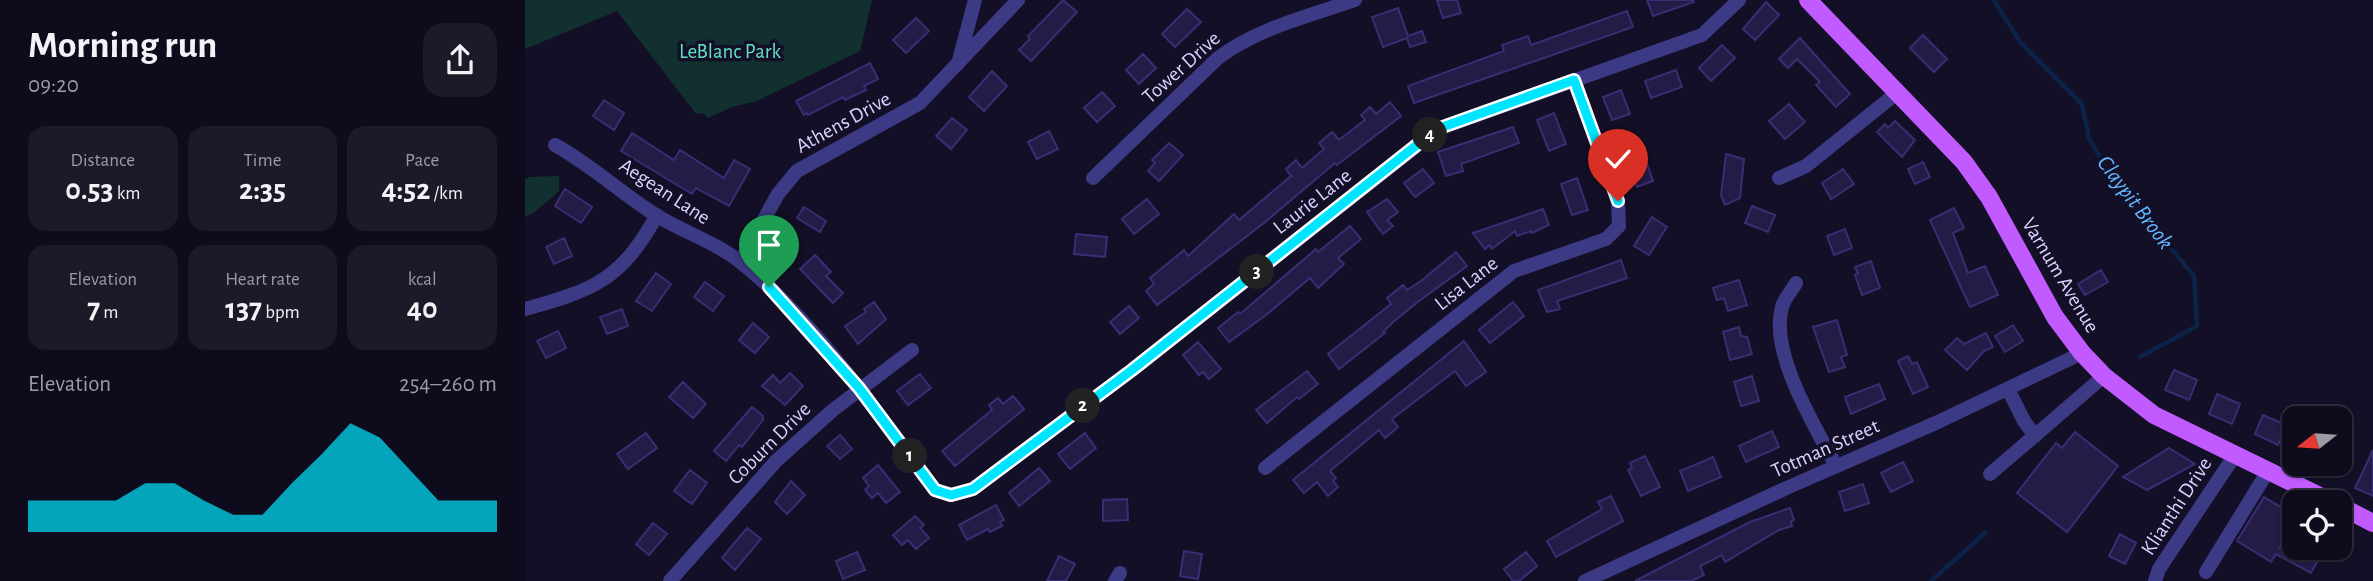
<!DOCTYPE html>
<meta charset="utf-8">
<style>
body{margin:0;font-family:"Alegreya Sans",sans-serif;background:#1c1929;color:#f1f3f6;height:100vh;display:flex;flex-direction:column;font-size:26px;white-space:nowrap}
*{box-sizing:border-box;margin:0}
p{font-size:23px;color:#9b9ba3}
.icon{flex:none;width:38px;height:38px;fill:none;stroke:currentColor;stroke-width:2;stroke-linecap:round;stroke-linejoin:round}
.map{position:relative;flex:1;overflow:hidden}
.panel{display:flex;flex-direction:column;background:#0e0b1c;width:525px}
.panel>*{flex:none}
.needle{width:46px;rotate:253deg}
.buttons{position:absolute;left:1757px;top:406px;display:grid;gap:14px}
.buttons a{display:grid;place-items:center;width:70px;height:70px;border-radius:14px;background:#0e0b1c;box-shadow:0 2px 5px #0004,0 0 0 2px #2e2b3b;font-size:35px}
.pin{position:absolute;display:grid;place-items:center;width:60px;height:60px;color:#fff;margin:-72px -30px;border-radius:50% 50% 50% 0;rotate:-45deg;box-shadow:0 0 7px #0007}
.pin .icon{rotate:45deg}
.km{position:absolute;width:35px;height:35px;margin:-18px;border-radius:50%;background:#222;color:#fff;font-size:19px;line-height:35px;text-align:center}
.round{display:grid;place-items:center;flex:none;width:74px;height:74px;border-radius:21px;background:#1c1929}
.summary{display:flex;align-items:center;justify-content:space-between;height:119px;padding:0 28px}
h1{font-size:38px;font-weight:700;line-height:52px}
.figures{display:grid;grid-template-columns:repeat(3,1fr);gap:10px;height:119px;padding:7px 28px}
.figures div{display:grid;align-content:center;border-radius:18px;background:#1c1929;text-align:center}
.figures b{font-size:30px;font-weight:700}
.figures small{font-size:19px;font-weight:400}
.figures p{font-size:19px}
.chart{height:196px;padding:14px 28px}
.chart p{display:flex;justify-content:space-between}
.chart svg{width:100%;height:126px;margin-top:7px;fill:#00e5ff;opacity:.7}
main{display:flex;flex:1;min-height:0}
.map>svg:first-child{display:block}
</style>
<main>
<section class="panel">
<div class="summary"><div><h1>Morning run</h1><p>09:20</p></div><a class="round"><svg class="icon" aria-label="share" viewBox="0 0 24 24"><path d="M12 15V3M7 8l5-5 5 5M5 13v7h14v-7"/></svg></a></div>
<div class="figures">
<div><p>Distance</p><b>0.53<small> km</small></b></div>
<div><p>Time</p><b>2:35</b></div>
<div><p>Pace</p><b>4:52<small> /km</small></b></div>
</div>
<div class="figures">
<div><p>Elevation</p><b>7<small> m</small></b></div>
<div><p>Heart rate</p><b>137<small> bpm</small></b></div>
<div><p>kcal</p><b>40</b></div>
</div>
<div class="chart"><p><span>Elevation</span>254–260 m</p>
<svg viewBox="0 0 160 44" preserveAspectRatio="none"><path d="M0 44V33L10 33L20 33L30 33L40 27L50 27L60 33L70 38L80 38L90 27L100 17L110 6L120 11L130 22L140 33L150 33L160 33V44z"/></svg>
</div>
</section>
<div class="map">
<svg width="1848" height="581" viewBox="0 0 1848 581">
<rect width="100%" height="100%" fill="#130f26"/>
<path fill="#12302f" d="M0,0H347L335,51L232,101L207,107L182,118L179,113L171,114L92,11L0,49Z
M34,176V191L10,212L0,217V180L4,177Z"/>
<g fill="none" stroke-linecap="round" stroke-linejoin="round">
<path stroke="#0c2248" stroke-width="4.5" d="M1469,0L1495,42L1557,104L1564,138L1584,174L1669,276L1672,326L1615,357
M1406,581L1460,533"/>
</g>
<path fill="#241b47" stroke="#3b2d73" stroke-width="2" d="M538,0L552,12L506,61L494,50L505,39L503,36Z
M912,0H932L936,13L918,18Z
M1122,0H1168L1169,2L1128,16Z
M1241,2L1254,15L1230,40L1218,29Z
M873,8L883,36L897,31L901,42L885,47L882,38L858,47L847,17Z
M662,9L676,22L650,47L637,34Z
M1102,11L1108,27L889,103L883,86L979,51L977,45L1003,36L1006,45Z
M391,18L404,31L381,53L368,40Z
M1398,35L1422,59L1409,72L1385,48Z
M1275,38L1325,94L1311,107L1291,85L1295,82L1272,59L1263,68L1254,59Z
M1197,45L1210,58L1186,81L1174,68Z
M618,54L631,68L614,84L601,70Z
M345,63L353,79L339,86L341,90L320,100L318,97L283,115L282,113L279,115L271,101Z
M1151,70L1157,87L1126,98L1120,81Z
M467,71L482,86L459,111L444,97Z
M1096,90L1105,114L1087,120L1078,97Z
M577,92L590,106L572,122L559,108Z
M79,100L99,113L89,130L68,116Z
M865,102L876,116L812,165L810,163L739,223L632,305L621,291L629,284L625,278L659,250L663,256L709,214L714,220L766,176L761,169L771,160L777,168L799,149L794,143L807,132L814,140L840,120L836,115L845,107L851,114Z
M1264,104L1280,122L1260,139L1244,121Z
M1029,113L1041,144L1024,151L1012,120Z
M427,118L442,130L426,149L411,136Z
M1370,121L1390,140L1377,157L1352,132L1360,124L1363,128Z
M988,127L994,143L936,164L938,171L921,176L913,152Z
M524,131L533,149L512,159L503,142Z
M107,133L149,160L155,150L199,178L209,160L225,169L204,206L171,188L167,194L96,151Z
M644,143L658,155L634,181L623,171L630,163L627,160Z
M1117,149L1128,181L1112,187L1100,156Z
M1201,154L1219,159L1215,198L1200,205L1196,195Z
M1398,162L1405,177L1390,184L1383,169Z
M898,169L909,183L890,197L879,183Z
M1318,169L1329,184L1306,199L1297,183Z
M1052,178L1063,210L1047,215L1036,184Z
M40,189L67,207L56,223L30,206Z
M622,199L634,214L609,234L597,219Z
M862,199L873,212L862,220L868,226L858,234L842,212Z
M1227,206L1250,215L1243,232L1220,223Z
M279,207L301,221L295,232L272,218Z
M1429,208L1439,228L1428,233L1443,273L1460,266L1473,295L1445,307L1405,220Z
M1018,209L1024,225L1007,233L1006,231L992,236L990,231L967,249L965,245L960,249L948,233Z
M1127,217L1142,227L1124,255L1109,246Z
M825,226L836,239L813,258L819,264L793,288L785,278L741,315L704,342L693,328L713,312L715,314L791,249L793,252Z
M1320,229L1327,248L1309,255L1302,236Z
M551,234L582,237L580,257L549,254Z
M39,238L47,256L29,264L21,247Z
M931,252L942,266L894,301L868,322L858,332L860,333L814,369L803,354L866,304L862,298L878,285L882,290L896,281Z
M290,255L306,272L301,276L318,293L308,303L275,269Z
M1096,260L1102,278L1032,301L1035,309L1022,312L1013,290Z
M1346,261L1355,288L1337,295L1330,275L1333,274L1330,267Z
M1576,270L1583,282L1560,295L1553,284Z
M131,273L146,284L127,311L111,301Z
M1214,280L1222,305L1203,311L1199,298L1192,300L1188,288Z
M180,282L199,296L188,311L169,297Z
M349,302L361,319L333,344L320,326L341,312L339,309Z
M988,302L999,316L965,343L954,330Z
M604,306L614,318L595,334L585,322Z
M97,309L103,326L82,334L75,317Z
M1312,320L1322,355L1316,357L1320,367L1304,372L1288,327Z
M228,323L244,337L230,353L214,340Z
M1488,325L1498,341L1480,352L1470,336Z
M1214,327L1216,336L1222,337L1227,354L1205,360L1198,332Z
M33,331L41,348L21,358L12,341Z
M1461,333L1468,347L1459,351L1442,370L1420,350L1432,338L1439,344Z
M939,341L961,372L941,386L930,371L867,419L873,427L860,438L854,430L805,471L811,478L808,481L813,487L803,496L792,482L779,493L768,480Z
M673,342L696,369L684,379L678,372L674,375L658,355Z
M1383,356L1387,364L1392,362L1403,387L1388,394L1373,361Z
M1649,370L1672,380L1664,400L1640,390Z
M782,371L793,384L774,399L772,397L742,423L731,410Z
M265,373L278,386L260,405L237,386L248,375L255,383Z
M395,374L406,388L383,405L372,391Z
M1227,376L1234,401L1216,406L1209,382Z
M158,382L181,404L168,418L144,397Z
M1354,384L1360,399L1326,414L1320,397Z
M1692,394L1715,404L1707,424L1684,414Z
M488,396L499,409L430,466L417,451L467,410L464,405L473,398L478,404Z
M227,407L238,416V420L217,447L214,445L201,461L189,451Z
M1738,415L1761,425L1753,445L1730,434Z
M1247,431L1254,447L1221,462L1214,446Z
M1550,432L1593,466L1542,532L1492,493L1531,443L1537,448Z
M121,433L132,448L103,469L92,454Z
M560,433L571,448L545,469L533,454Z
M315,435L327,449L315,459L302,446Z
M1644,448L1670,464L1622,490L1598,477Z
M1848,450V496L1830,488Z
M1120,456L1135,487L1116,496L1103,470L1107,468L1105,463Z
M1188,457L1196,477L1163,491L1155,471Z
M1378,462L1388,481L1366,492L1356,473Z
M353,465L375,492L361,503L353,493L347,498L340,490L344,486L338,478Z
M514,468L525,481L494,506L484,493Z
M165,470L182,483L167,504L149,491Z
M266,481L280,495L262,514L250,502Z
M1338,484L1344,503L1320,511L1314,492Z
M1086,496L1098,521L1031,557L1022,541L1077,509L1073,502Z
M1739,497L1769,515V523L1754,548H1800L1786,573L1751,554L1746,562L1712,541Z
M602,499L603,520L578,521V500Z
M471,505L479,520L475,522L477,526L465,532L463,529L442,540L434,525Z
M1265,508L1269,520L1266,521L1267,526L1254,530L1200,562L1197,555L1175,566L1179,575L1166,581H1110L1225,522Z
M390,516L399,525L395,528L404,538L391,549L383,540L377,545L368,535Z
M128,523L142,534L124,555L111,544Z
M222,528L236,539L210,570L197,558Z
M1595,534L1611,543L1600,564L1584,556Z
M659,551L677,554L673,579L655,576Z
M332,552L340,570L318,579L311,561Z
M1001,552L1012,566L994,581H988L979,569Z
M534,556L550,564L541,581H522Z"/>
<g fill="none" stroke-linecap="round" stroke-linejoin="round">
<path stroke="#3d3a85" stroke-width="14" d="M433,64L450,0
M30,145C68,166 98,195 134,217C161,233 194,244 218,264C291,323 354,415 410,490L426,495L448,489L607,370L913,129L1177,35L1214,0
M568,178L693,58C733,28 784,16 830,0
M1254,178L1281,166L1373,92
M215,262L253,194L272,171L395,103L493,0
M1271,283C1267,290 1259,299 1257,307C1244,353 1290,426 1311,466
M0,309C69,290 96,280 132,215
M1483,389L1499,421L1510,436
M740,468L989,271L1081,239L1094,226L1093,201L1049,80
M1465,474L1579,376
M1681,572L1743,471
M145,581L251,461L308,410L387,350
M590,581L595,573
M1060,581L1266,486L1413,422L1557,353
M1630,581L1634,569L1710,455"/>
<path stroke="#c25bff" stroke-width="18" d="M1283,0L1439,162L1464,197L1530,317L1557,353L1579,376L1629,415L1807,502
M1815,506L1848,523"/>
</g>
<g fill="none" stroke-linecap="round" stroke-linejoin="round">
<g stroke="#fff" stroke-width="14">
<path id="route" d="M244,287L334,388L410,490L426,495L448,489L607,370L912,129L1049,80L1093,201"/>
</g>
<use href="#route" stroke="#00e5ff" stroke-width="9"/>
</g>
<g text-anchor="middle" stroke-width="7" stroke-linejoin="round" paint-order="stroke">
<g font-size="21" fill="#5fe0c0" stroke="#130f26">
<text x="205" y="58">LeBlanc Park</text>
</g>
<g font-size="21" fill="#d9d4ff" stroke="#130f26">
<text transform="translate(656 67) rotate(-42)" y="7">Tower Drive</text>
<text transform="translate(318 122) rotate(-29)" y="7">Athens Drive</text>
<text transform="translate(140 191) rotate(33)" y="7">Aegean Lane</text>
<text transform="translate(787 201) rotate(-38)" y="7">Laurie Lane</text>
<text transform="translate(1536 275) rotate(59)" y="7">Varnum Avenue</text>
<text transform="translate(941 283) rotate(-38)" y="7">Lisa Lane</text>
<text transform="translate(244 443) rotate(-45)" y="7">Coburn Drive</text>
<text transform="translate(1300 448) rotate(-24)" y="7">Totman Street</text>
<text transform="translate(1651 506) rotate(-57)" y="7">Klianthi Drive</text>
</g>
<g font-size="23" font-style="italic" fill="#62b6ff" stroke="#130f26">
<text transform="translate(1611 202) rotate(53)" y="8">Claypit Brook</text>
</g>
</g>
</svg>
<div class="buttons">
<a><svg class="needle" viewBox="-14 -14 28 28"><path d="M0-13l5 13h-10z" fill="#e53935"/><path d="M0 13l5-13h-10z" fill="#9b9ba3"/></svg></a>
<a><svg class="icon" aria-label="locate" viewBox="0 0 24 24"><circle cx="12" cy="12" r="6"/><path d="M12 2v4M12 18v4M2 12h4M18 12h4"/></svg></a>
</div>
<div class="pin" style="left:244px;top:287px;background:#1e9e55"><svg class="icon" aria-label="arrive" viewBox="0 0 24 24"><path d="M6 21V4h12l-3 4 3 4H6"/></svg></div>
<div class="pin" style="left:1093px;top:201px;background:#d93025"><svg class="icon" aria-label="check" viewBox="0 0 24 24"><path d="M5 12l5 5 9-10"/></svg></div>
<b class="km" style="left:385px;top:456px">1</b>
<b class="km" style="left:558px;top:406px">2</b>
<b class="km" style="left:732px;top:272px">3</b>
<b class="km" style="left:905px;top:135px">4</b>
</div>
</main>
